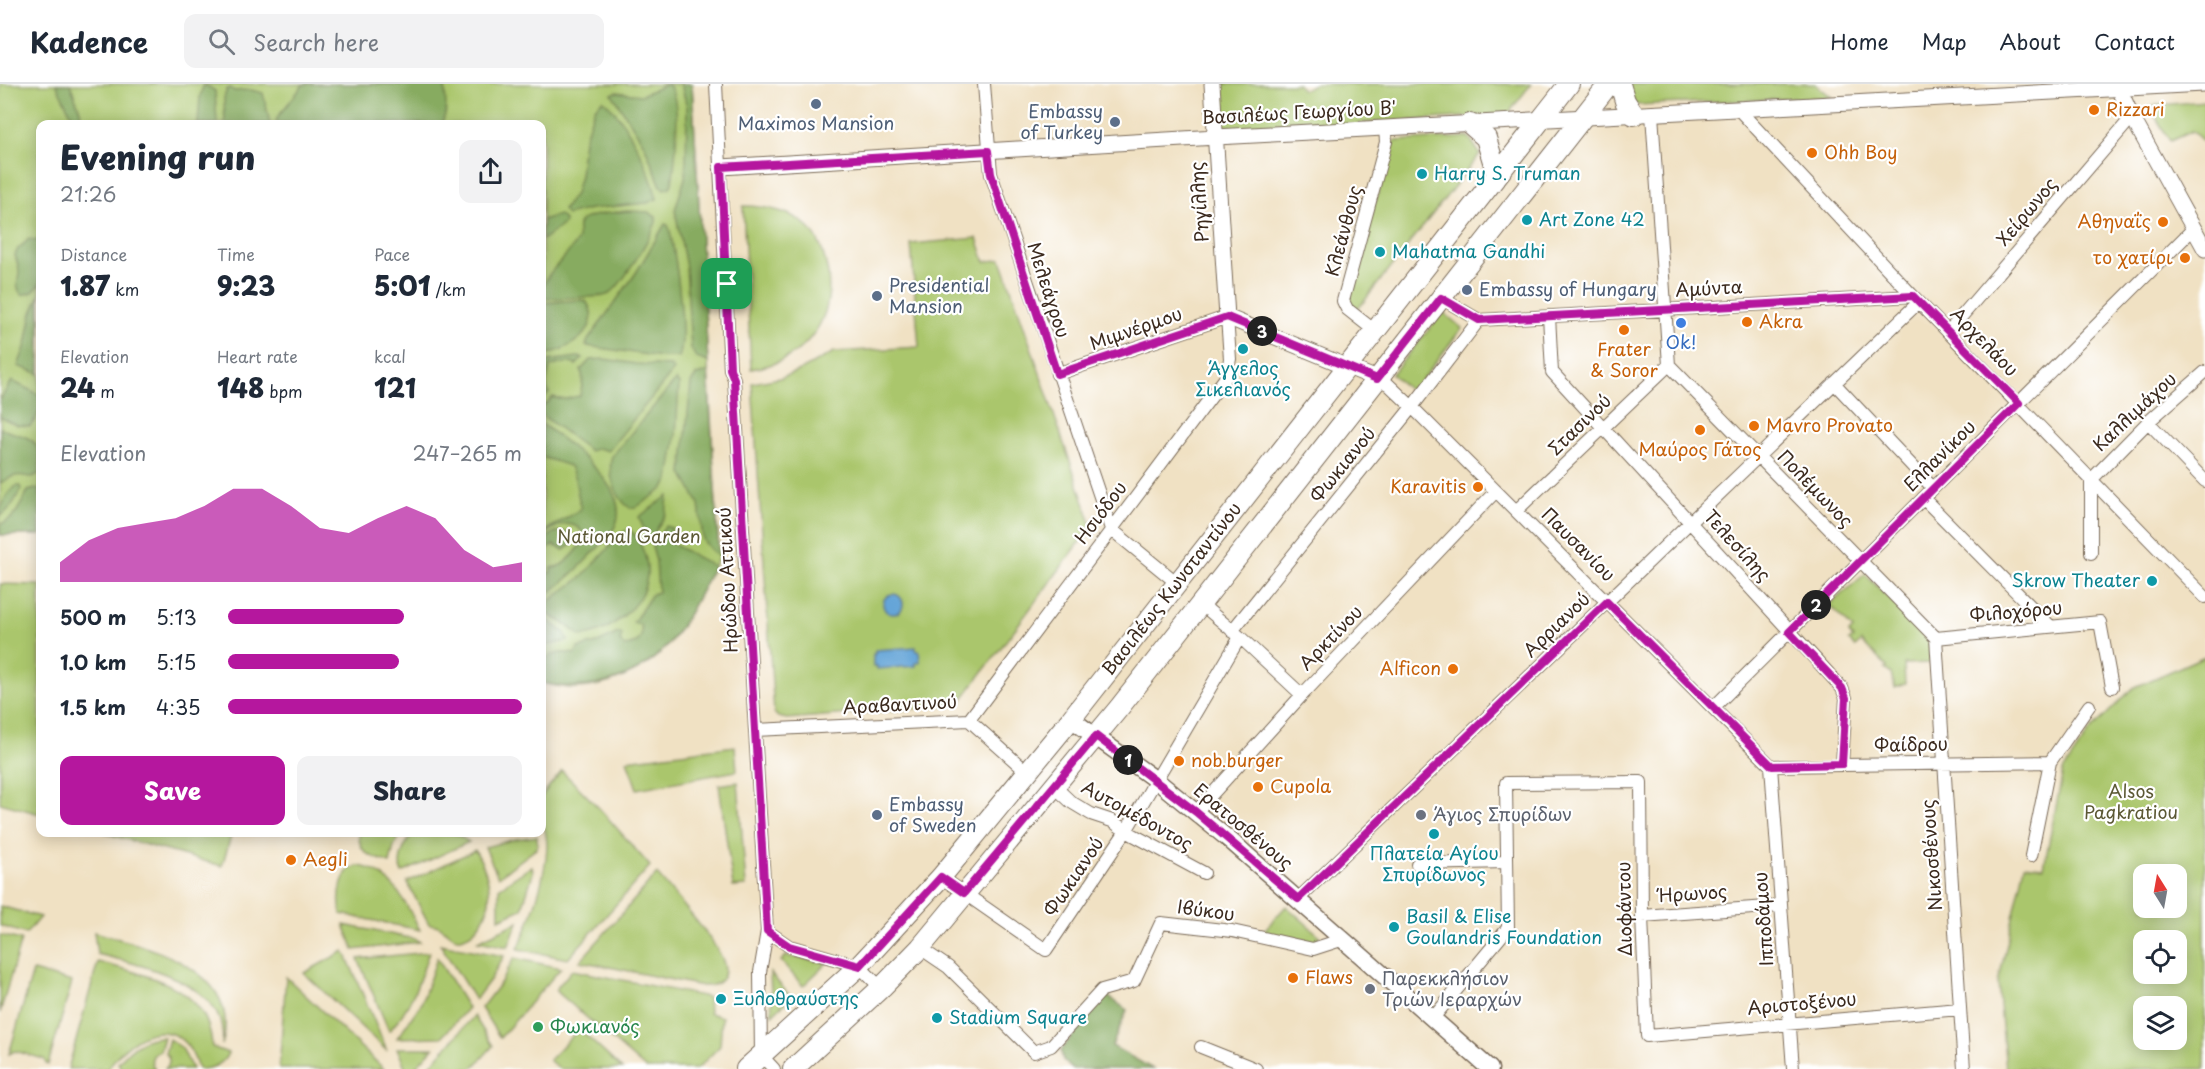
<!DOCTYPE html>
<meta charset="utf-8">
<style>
body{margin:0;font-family:"Playpen Sans",sans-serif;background:#f2f2f3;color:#1f2937;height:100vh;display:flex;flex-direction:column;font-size:22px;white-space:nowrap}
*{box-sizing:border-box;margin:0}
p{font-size:20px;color:#747a83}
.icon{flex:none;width:33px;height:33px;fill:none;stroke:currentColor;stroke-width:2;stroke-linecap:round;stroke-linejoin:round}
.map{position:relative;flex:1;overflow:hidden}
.details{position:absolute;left:36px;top:36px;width:510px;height:717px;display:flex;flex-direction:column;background:#fff;border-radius:12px;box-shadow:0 3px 15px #0003}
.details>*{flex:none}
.needle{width:39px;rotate:349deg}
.fabs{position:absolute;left:2133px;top:780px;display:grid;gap:12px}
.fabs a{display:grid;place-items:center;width:54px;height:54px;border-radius:12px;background:#fff;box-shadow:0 3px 15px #0003;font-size:30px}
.pin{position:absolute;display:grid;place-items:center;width:51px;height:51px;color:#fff;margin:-26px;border-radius:12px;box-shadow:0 3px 9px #0006}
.km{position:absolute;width:30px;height:30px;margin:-15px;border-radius:50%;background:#222;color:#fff;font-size:16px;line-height:30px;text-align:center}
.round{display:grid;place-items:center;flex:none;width:63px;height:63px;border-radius:12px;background:#f2f2f3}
.overview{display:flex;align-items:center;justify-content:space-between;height:102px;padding:0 24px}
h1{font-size:33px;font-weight:800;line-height:45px}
.metrics{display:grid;grid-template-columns:repeat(3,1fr);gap:9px;height:102px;padding:6px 24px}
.metrics div{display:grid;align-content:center}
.metrics b{font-size:26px;font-weight:800}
.metrics small{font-size:16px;font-weight:400}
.metrics p{font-size:16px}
.chart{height:168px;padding:12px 24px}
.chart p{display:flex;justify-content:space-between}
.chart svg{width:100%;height:108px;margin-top:6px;fill:#b5179e;opacity:.7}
.action{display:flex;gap:12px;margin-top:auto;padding:12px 24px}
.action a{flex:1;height:69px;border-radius:12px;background:#b5179e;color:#fff;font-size:24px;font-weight:800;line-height:69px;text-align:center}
.action a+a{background:#f2f2f3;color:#1f2937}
ul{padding:0 24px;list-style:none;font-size:20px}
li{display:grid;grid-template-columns:96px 72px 1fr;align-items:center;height:45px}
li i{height:15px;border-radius:8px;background:#b5179e}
header{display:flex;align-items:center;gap:36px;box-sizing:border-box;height:84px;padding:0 30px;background:#fff;border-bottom:2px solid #e0e1e3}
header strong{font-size:28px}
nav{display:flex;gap:33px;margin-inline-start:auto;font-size:21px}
.search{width:420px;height:54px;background:#f2f2f3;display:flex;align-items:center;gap:15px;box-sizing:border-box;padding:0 21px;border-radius:12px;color:#747a83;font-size:22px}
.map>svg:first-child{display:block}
</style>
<header>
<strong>Kadence</strong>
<div class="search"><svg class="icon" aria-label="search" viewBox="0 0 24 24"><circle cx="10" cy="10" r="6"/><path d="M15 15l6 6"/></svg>Search here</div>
<nav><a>Home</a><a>Map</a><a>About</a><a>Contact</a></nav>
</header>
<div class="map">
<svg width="2205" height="985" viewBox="0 0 2205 985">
<rect width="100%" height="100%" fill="#fff"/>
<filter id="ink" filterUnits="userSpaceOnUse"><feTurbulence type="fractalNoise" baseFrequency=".0167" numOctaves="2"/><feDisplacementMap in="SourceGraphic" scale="12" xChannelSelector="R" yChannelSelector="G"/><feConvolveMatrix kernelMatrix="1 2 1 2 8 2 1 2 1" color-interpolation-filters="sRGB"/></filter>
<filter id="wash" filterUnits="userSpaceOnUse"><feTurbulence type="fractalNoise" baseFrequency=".008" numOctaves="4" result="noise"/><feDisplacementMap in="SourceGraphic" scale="24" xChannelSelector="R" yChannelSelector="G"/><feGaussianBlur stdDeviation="1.35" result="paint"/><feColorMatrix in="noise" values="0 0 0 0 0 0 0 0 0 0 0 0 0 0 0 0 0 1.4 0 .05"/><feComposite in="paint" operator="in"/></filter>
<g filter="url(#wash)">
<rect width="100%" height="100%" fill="#f0e1c3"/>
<path fill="#aac66c" stroke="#727845" stroke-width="1.5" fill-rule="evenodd" d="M0,0H692L719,473C703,502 689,535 668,561C645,588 604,606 569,604C560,603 550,601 542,599V40H40V451H0Z
M1217,0H1298L1302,6L1314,0H1531L1508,30L1220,49Z
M1627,0H1815L1832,13L1634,21Z
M2205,17V59L2192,47L2170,57L2149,22Z
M1469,53L1480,70L1358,225L1345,215L1394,57Z
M743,122C765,122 792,127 808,143C819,153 824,170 827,184C837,237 803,278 751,285Z
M977,154L985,178L1001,175L1092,442L958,621L787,635L778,633L774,629L752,299L780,294L799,287L834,268L919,263L911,160Z
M1443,228L1462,244L1412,309L1392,290Z
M1865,490L1930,556V579L1904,580L1905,600L1895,604L1891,590L1885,585L1887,583L1861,558L1855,563L1849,557L1853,554L1849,549L1853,545L1829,521Z
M0,500L40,501V730L0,719Z
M2205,572V985H2006L1998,899L2025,781L2044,783L2063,687L2089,648L2133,604ZM2176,790V824H2144V790ZM2144,856H2176V890H2144ZM2144,922H2176V956H2144Z
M735,662L737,687L637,705L627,676Z
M562,687L600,725L650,782L568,875L518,865C532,833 545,798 547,763C548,748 537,725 542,713C546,704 556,695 562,687Z
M738,698L746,802L733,803L719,701Z
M104,749H232L222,782Z
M359,749H401L394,762L390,779C373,773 358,771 359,749Z
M413,749H454L469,758L402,789C396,776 405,760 413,749Z
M537,752V764L498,793L485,763L515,755Z
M475,766C488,788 496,814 482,837C477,845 471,852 461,854C450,856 445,840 429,840L407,798Z
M358,782C391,785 406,820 420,846L341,830C338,815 340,799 348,786Z
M532,782L533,789L522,825L499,835V804Z
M657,790C672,808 719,860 724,880C728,896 716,903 702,902L580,877Z
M0,822L40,833L26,850L0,842Z
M1286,822L1320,852L1312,861L1259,852Z
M518,838L508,863L478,857L480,856Z
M344,841L415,855L420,858L354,866Z
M94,848C149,863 244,885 222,961C231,899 140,881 97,870Z
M0,851L21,856L0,929Z
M440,860L504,872L490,896L475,916Z
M344,867L347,873L387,967L304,889Z
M429,868C419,898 411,924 389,947L358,875Z
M786,872L827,879L803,902L781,877Z
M437,874L468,924L442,953L397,954L421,920Z
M514,874L561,884L500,954L481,924L501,898Z
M98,878C146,892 210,901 212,963L228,969C223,982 211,985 198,985C182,927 133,945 108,985H68Z
M572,886L708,913L709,929L722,933L720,962L697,985H646L555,906Z
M33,887L72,898L48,981L46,980L44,975L15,967L9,970Z
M770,889L791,913L772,931Z
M286,893L384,985H279Z
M474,932L493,962L472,985H427Z
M579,945L622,985H559L549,976Z
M164,953L160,967C151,970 149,978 155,985H122L118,979C130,964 144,952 164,953Z
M169,955L182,964L192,985H165C170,980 171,974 165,969Z
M397,964H433L414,985H406Z"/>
<path fill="#87ab60" stroke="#616a3f" stroke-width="1.5" d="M56,0H70L80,26L82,40H76Z
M304,0H445L446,27L442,40H386L380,38L372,40L278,39L276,37L279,31Z
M668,0C683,17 675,78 672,100L670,103L664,105L661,102L644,60L612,10L616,8L641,11Z
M681,0H692L708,278L696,274L691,264L686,183L675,126L685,94L686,79L687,23Z
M203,2L209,3L215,7L217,40H198L200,13Z
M231,4L234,7L251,6L263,9L270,40H225L224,14L227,5Z
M603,16C627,35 650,86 657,115L647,119L590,125L567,131L563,126L575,110L580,91L584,56L595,24Z
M630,127L648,128L656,133V138C651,152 620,206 607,211C602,213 548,215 542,214C541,188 567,176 578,155C579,150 577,145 578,141C581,130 620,128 630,127Z
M559,131L564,136L565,139L542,156V136Z
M665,140L668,141L670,147C675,170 688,253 679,273H662L586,262L588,256L636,189Z
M40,154V200L33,208L22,211C14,202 19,196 19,187C19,182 16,176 15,171L18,165L29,155L37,157Z
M40,211V290L18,282L26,261L32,229Z
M581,216L586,217C606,246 565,268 542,271V219Z
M578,273L583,274L576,281C566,276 558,282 550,282C549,291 544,299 549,309L542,316V278Z
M604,275L636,280L671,282L674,286L608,367L598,364L590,367L542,331V324L553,313C563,318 571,313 580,312C581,304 585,295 581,286L590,276Z
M708,288V289L719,473L709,464L703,456L699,420L682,389L691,299L696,291Z
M676,296L679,300L676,351L669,396L663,405L635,424H630C615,414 607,389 612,372Z
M12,297L40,311C41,323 39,334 30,342L17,341L0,333V316Z
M542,340C566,358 631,403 616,440C612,451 601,460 593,469C578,485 561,502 542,513V490L550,489L552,484C565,483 581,464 585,452C574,432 556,441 542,452V449L581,425L575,395L570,382L542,373Z
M0,344C29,357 41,348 40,388C31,398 26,389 15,392C10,393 5,397 0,399Z
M17,402H20L21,405C16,415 10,427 0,432C0,421 7,407 17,402Z
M36,405H40V451H0V440C15,437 21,419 28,407Z
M668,412L666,430L649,458L639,433Z
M665,442L672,444L667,457L714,482C700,508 687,538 667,561C636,597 587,609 542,599V576C554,570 560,567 575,570L578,564L600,558L618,549L622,550L620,557L624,562C638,561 645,553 640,540L633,539L652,510L658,508L656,477L652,463Z
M628,446C636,449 639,457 642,464C646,473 648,483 647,492C644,521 609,550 581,552L560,537L542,527V525L547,519L583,492L622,449Z
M555,448H565L574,452L576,456L564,466L553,461L542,470V457Z
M542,532L565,549L568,557L542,562Z
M1104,909L1127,926L1112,962L1153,985H1072L1063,976L1061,967Z"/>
<path fill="#65a5d8" stroke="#50687b" stroke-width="1.5" d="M883 520a10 10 0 1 1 20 0a10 10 0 1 1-20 0Z
M916,563V567H919L920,578L916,579V582L877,585V582H873V570H875V566Z"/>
</g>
<g filter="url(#ink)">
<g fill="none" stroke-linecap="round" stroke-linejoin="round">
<g stroke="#7a6a58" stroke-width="14">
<path id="minor" d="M716,0L730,285L734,295L767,847L760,888L761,971L774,985
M984,0L991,90L1111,445L1177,499
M1739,26L1913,212L2205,513
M1652,30L1669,281
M1441,214L1479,236L1913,212
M1549,232L1552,288L1842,604L1846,614L1842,680
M1375,247L1347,225L1343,217L1386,58L1385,44
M1949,247L2132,33
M1669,281L1936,554
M1377,295L1388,300L1412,323L1771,682
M1834,299L1933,404
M2148,338L2205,397
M1923,414L2051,543
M1516,427L1669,281
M2091,469V396L2148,338L2205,288
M1201,520L1240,553L1302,611
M1232,547L1412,323L1479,236
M1936,554L1964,985
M1936,554L2100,538L2112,603
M1713,624L2193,145
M969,636L1226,293L1230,275L1227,233L1057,290
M755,646L969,636L1027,688
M1771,682L1793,985
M1771,682L2050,678
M1055,703L1071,718L1091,730L1112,737L1126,747L1204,789
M1196,728L1302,611L1496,407
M2031,772L2050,678L2089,622
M1417,780L1507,778
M941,793L1046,866L1126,747L1240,553
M1298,815L1919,218
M1642,832L1781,822
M767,847L789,862L859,882L881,904
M920,864L948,883L1034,968L1051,962L1102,906L1134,897L1161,839L1232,847L1313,865L1344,855
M1433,934L1508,844L1506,699L1641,698L1642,832L1647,952L1960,925
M1201,963L1256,985"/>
</g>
<g stroke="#7a6a58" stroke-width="17">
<path id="tertiary" d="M1212,0L1227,233L1377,295
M2117,0L2132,33L2205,165
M721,83L1216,53L2203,0"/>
</g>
<g stroke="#7a6a58" stroke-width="19">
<path id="secondary" d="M1071,635L1156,696L1232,758L1490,985"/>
</g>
<g stroke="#7a6a58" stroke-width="22">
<path id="primary" d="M1620,0L1625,17L1634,31
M1470,40L1486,54L1497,91
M746,985L859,882L941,793L1071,635L1569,0
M793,985L881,904L920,864L1119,624L1609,0"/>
</g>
<use href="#minor" stroke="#fff" stroke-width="12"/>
<use href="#tertiary" stroke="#fff" stroke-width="15"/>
<use href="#secondary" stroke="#fff" stroke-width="16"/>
<use href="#primary" stroke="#fff" stroke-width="20"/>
</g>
</g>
<g fill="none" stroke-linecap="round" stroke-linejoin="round" filter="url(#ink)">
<g stroke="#fff" stroke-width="12">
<path id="route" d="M988,67L991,90L1057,290L1227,233L1377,295L1441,214L1479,236L1913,212L2019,319L1789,548L1842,604L1846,614L1842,680L1772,682L1607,518L1298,815L1196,728L1096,652L964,809L941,793L860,882L789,862L767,847L734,295L730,285L721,83Z"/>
</g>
<use href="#route" stroke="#b5179e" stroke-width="8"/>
</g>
<g fill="#5c6f8a" stroke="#fff" stroke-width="2">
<circle cx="816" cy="20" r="6"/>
<circle cx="1115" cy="38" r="6"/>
<circle cx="1467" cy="206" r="6"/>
<circle cx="877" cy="212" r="6"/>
<circle cx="877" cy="731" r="6"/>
</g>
<g fill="#e8710a" stroke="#fff" stroke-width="2">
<circle cx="2094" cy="26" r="6"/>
<circle cx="1812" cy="69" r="6"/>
<circle cx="2163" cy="138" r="6"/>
<circle cx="2185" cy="174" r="6"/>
<circle cx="1747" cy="238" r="6"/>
<circle cx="1624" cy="246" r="6"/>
<circle cx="1754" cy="342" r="6"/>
<circle cx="1700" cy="346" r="6"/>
<circle cx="1478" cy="403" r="6"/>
<circle cx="1453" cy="585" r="6"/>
<circle cx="1179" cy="677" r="6"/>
<circle cx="1258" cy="703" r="6"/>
<circle cx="291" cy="776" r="6"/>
<circle cx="1293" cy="894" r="6"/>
</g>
<g fill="#0f9aa8" stroke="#fff" stroke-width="2">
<circle cx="1422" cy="90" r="6"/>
<circle cx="1527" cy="136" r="6"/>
<circle cx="1380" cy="168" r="6"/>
<circle cx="1243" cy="265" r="6"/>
<circle cx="2152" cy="497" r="6"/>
<circle cx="1434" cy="750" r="6"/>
<circle cx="1394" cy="843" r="6"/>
<circle cx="721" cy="915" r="6"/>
<circle cx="937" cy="934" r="6"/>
</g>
<circle fill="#3f7fe0" stroke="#fff" stroke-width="2" cx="1681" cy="239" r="6"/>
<g fill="#6b7280" stroke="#fff" stroke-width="2">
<circle cx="1421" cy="731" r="6"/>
<circle cx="1370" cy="905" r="6"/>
</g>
<circle fill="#2e9e5b" stroke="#fff" stroke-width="2" cx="538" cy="943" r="6"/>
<g text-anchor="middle" stroke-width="4.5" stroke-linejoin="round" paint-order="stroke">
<g font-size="18" fill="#c56008" stroke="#fff" text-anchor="start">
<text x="2106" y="32">Rizzari</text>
<text x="1824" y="75">Ohh Boy</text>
<text x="2151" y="144" text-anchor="end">Αθηναΐς</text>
<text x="2173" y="180" text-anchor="end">το χατίρι</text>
<text x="1759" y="244">Akra</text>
<text x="1624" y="272" text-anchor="middle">Frater<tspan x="1624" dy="21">&amp; Soror</tspan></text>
<text x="1766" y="348">Mavro Provato</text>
<text x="1700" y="372" text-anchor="middle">Μαύρος Γάτος</text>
<text x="1466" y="409" text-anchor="end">Karavitis</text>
<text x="1441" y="591" text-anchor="end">Alficon</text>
<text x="1191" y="683">nob.burger</text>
<text x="1270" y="709">Cupola</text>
<text x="303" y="782">Aegli</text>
<text x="1305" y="900">Flaws</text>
</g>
<g font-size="18" fill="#4e5e75" stroke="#fff" text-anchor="start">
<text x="1103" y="34" text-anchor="end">Embassy<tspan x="1103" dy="21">of Turkey</tspan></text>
<text x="816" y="46" text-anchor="middle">Maximos Mansion</text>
<text x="889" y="208">Presidential<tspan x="889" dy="21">Mansion</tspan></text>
<text x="1479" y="212">Embassy of Hungary</text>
<text x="889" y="727">Embassy<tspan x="889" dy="21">of Sweden</tspan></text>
</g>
<g font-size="18" fill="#3b2a1e" stroke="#fff">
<text transform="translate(1299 29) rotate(-3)" y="6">Βασιλέως Γεωργίου Β'</text>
<text transform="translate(1200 118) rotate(-94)" y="6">Ρηγίλλης</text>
<text transform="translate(2027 128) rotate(-50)" y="6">Χείρωνος</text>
<text transform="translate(1344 147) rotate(-75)" y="6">Κλεάνθους</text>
<text transform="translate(1709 205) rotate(-3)" y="6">Αμύντα</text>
<text transform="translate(1048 206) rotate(72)" y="6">Μελεάγρου</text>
<text transform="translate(1136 245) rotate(-19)" y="6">Μιμνέρμου</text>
<text transform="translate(1984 258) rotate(46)" y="6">Αρχελάου</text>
<text transform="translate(2135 328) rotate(-43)" y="6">Καλλιμάχου</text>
<text transform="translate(1580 341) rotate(-44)" y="6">Στασινού</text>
<text transform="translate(1940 372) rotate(-45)" y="6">Ελλανίκου</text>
<text transform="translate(1343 381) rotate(-51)" y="6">Φωκιανού</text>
<text transform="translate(1815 405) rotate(46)" y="6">Πολέμωνος</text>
<text transform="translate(1101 429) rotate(-53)" y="6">Ησιόδου</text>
<text transform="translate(1578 461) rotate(45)" y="6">Παυσανίου</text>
<text transform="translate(1737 462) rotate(48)" y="6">Τελεσίλης</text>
<text transform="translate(728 496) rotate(-93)" y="6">Ηρώδου Αττικού</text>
<text transform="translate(1172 505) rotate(-52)" y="6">Βασιλέως Κωνσταντίνου</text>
<text transform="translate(2016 528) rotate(-5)" y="6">Φιλοχόρου</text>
<text transform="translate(1557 541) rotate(-44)" y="6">Αρριανού</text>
<text transform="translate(1331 554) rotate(-46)" y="6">Αρκτίνου</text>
<text transform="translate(900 621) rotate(-3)" y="6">Αραβαντινού</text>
<text transform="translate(1911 661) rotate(-1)" y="6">Φαίδρου</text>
<text transform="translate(1137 732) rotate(29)" y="6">Αυτομέδοντος</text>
<text transform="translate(1243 743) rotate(40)" y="6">Ερατοσθένους</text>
<text transform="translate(1932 771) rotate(-94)" y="6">Νικοσθένους</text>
<text transform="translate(1074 793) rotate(-56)" y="6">Φωκιανού</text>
<text transform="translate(1693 810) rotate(-4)" y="6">Ήρωνος</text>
<text transform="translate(1625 825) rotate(-91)" y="6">Διοφάντου</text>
<text transform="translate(1206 827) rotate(8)" y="6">Ιβύκου</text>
<text transform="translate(1764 835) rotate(-94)" y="6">Ιπποδάμου</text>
<text transform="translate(1802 920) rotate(-5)" y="6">Αριστοξένου</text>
</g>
<g font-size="18" fill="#0d838f" stroke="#fff" text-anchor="start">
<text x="1434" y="96">Harry S. Truman</text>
<text x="1539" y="142">Art Zone 42</text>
<text x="1392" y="174">Mahatma Gandhi</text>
<text x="1243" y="291" text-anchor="middle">Άγγελος<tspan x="1243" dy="21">Σικελιανός</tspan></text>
<text x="2140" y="503" text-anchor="end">Skrow Theater</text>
<text x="1434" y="776" text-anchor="middle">Πλατεία Αγίου<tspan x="1434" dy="21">Σπυρίδωνος</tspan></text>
<text x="1406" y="839">Basil &amp; Elise<tspan x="1406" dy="21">Goulandris Foundation</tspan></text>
<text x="733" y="921">Ξυλοθραύστης</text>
<text x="949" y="940">Stadium Square</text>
</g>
<g font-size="18" fill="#366cbe" stroke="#fff">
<text x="1681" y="265">Ok!</text>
</g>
<g font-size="18" fill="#5c5935" stroke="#fff">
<text x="629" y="459">National Garden</text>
<text x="2131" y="714">Alsos<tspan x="2131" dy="21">Pagkratiou</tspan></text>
</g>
<g font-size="18" fill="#5b616d" stroke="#fff" text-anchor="start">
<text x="1433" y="737">Άγιος Σπυρίδων</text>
<text x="1382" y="901">Παρεκκλήσιον<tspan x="1382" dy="21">Τριών Ιεραρχών</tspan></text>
</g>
<g font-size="18" fill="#27864d" stroke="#fff" text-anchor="start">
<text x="550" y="949">Φωκιανός</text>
</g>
</g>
</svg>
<div class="fabs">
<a><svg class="needle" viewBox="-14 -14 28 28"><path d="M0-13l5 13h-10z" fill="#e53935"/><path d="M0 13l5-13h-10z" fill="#747a83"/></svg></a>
<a><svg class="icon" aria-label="locate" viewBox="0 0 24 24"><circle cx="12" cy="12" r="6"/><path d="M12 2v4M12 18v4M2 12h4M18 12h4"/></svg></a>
<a><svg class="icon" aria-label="layers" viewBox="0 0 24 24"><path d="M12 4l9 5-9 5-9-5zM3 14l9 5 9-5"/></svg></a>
</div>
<div class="pin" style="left:727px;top:200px;background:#1e9e55"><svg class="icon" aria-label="arrive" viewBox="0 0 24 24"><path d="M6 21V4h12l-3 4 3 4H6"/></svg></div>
<b class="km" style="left:1128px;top:676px">1</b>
<b class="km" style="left:1816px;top:521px">2</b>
<b class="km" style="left:1262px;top:247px">3</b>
<section class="details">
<div class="overview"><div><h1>Evening run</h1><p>21:26</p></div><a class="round"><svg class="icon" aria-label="share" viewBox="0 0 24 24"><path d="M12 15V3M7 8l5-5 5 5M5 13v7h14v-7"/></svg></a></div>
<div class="metrics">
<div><p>Distance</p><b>1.87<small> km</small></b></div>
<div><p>Time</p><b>9:23</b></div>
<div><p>Pace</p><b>5:01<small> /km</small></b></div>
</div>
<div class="metrics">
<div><p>Elevation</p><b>24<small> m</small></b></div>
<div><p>Heart rate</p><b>148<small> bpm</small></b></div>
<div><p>kcal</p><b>121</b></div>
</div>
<div class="chart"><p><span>Elevation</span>247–265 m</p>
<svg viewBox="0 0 160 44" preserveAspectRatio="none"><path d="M0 44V36L10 27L20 22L30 20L40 18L50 13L60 6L70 6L80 13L90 22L100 24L110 18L120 13L130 18L140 31L150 38L160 36V44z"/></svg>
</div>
<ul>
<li><b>500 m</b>5:13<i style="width:60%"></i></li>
<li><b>1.0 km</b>5:15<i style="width:58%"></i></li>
<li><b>1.5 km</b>4:35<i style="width:100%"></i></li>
</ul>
<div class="action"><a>Save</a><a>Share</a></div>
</section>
</div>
